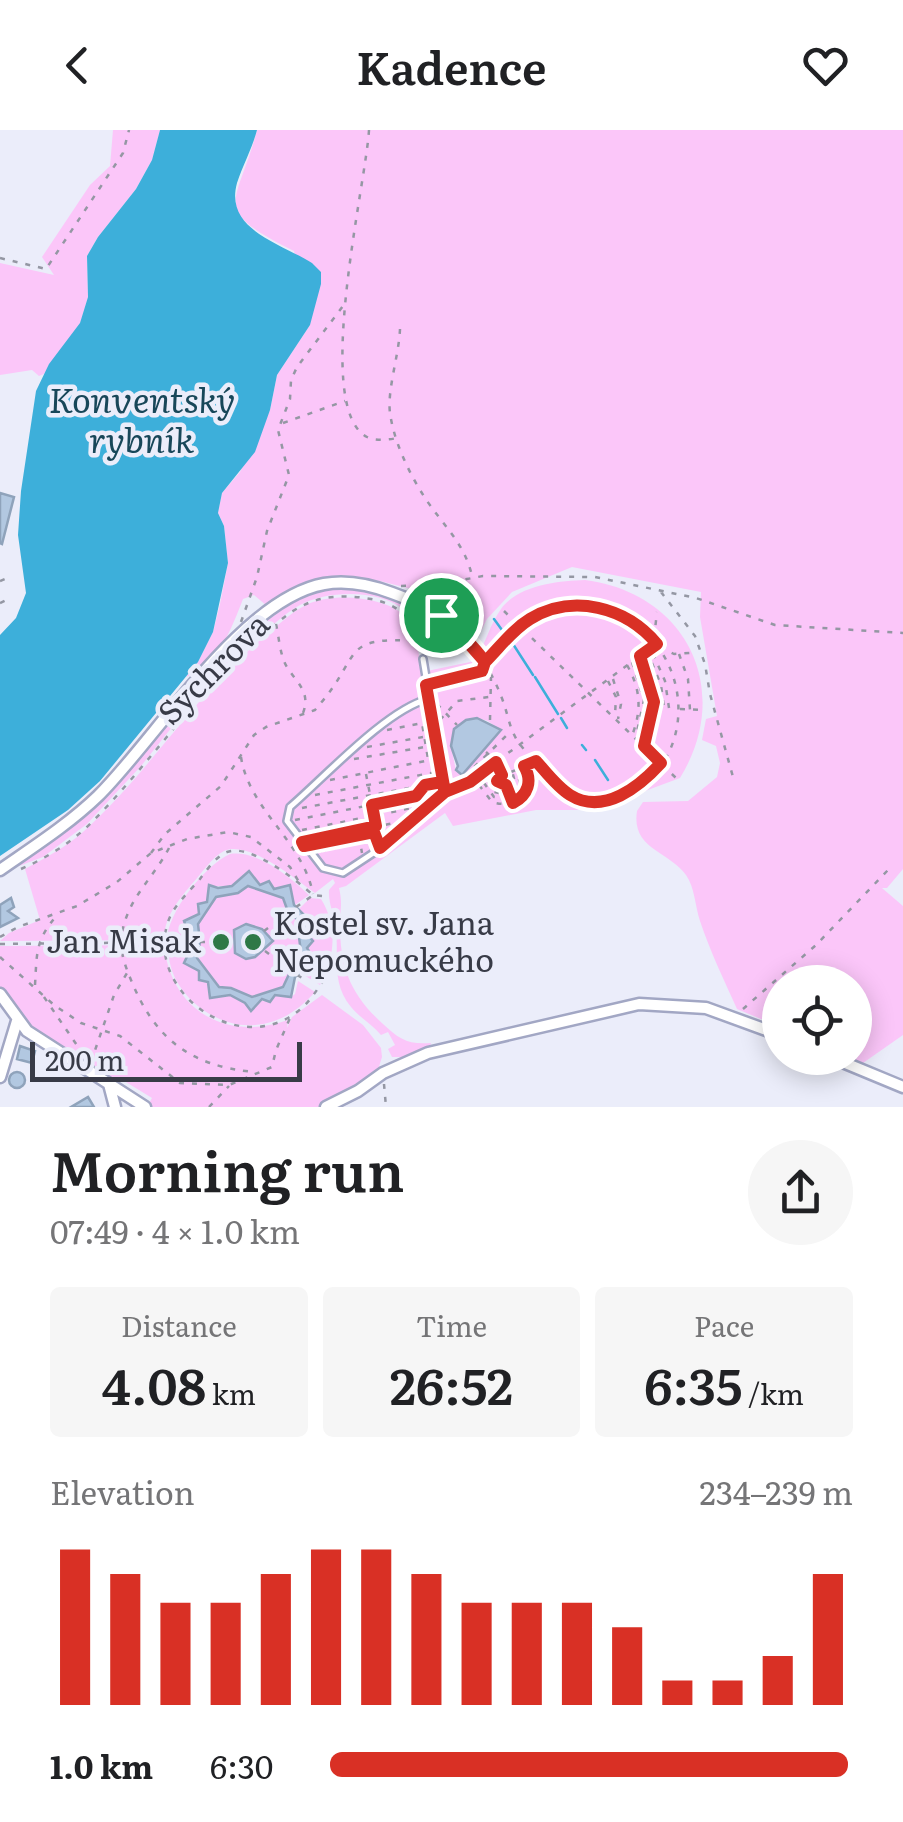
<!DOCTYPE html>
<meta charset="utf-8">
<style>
body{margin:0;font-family:Literata,serif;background:#f6f6f6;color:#202124;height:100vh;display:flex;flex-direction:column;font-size:38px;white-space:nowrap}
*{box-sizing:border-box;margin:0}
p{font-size:32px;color:#757577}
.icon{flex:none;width:55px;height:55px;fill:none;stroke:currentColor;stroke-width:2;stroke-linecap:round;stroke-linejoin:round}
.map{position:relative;height:977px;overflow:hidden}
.sheet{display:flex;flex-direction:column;background:#fff;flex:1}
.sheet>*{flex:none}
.tools{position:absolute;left:762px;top:835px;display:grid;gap:20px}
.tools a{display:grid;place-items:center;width:110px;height:110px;border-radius:50%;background:#fff;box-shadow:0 5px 25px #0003;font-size:50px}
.scale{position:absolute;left:30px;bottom:25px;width:272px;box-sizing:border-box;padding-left:10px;border:5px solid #383b47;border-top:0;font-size:28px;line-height:35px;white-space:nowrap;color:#383b47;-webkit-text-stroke:8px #ebedfa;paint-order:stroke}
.pin{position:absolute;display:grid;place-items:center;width:85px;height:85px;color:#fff;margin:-42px;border:5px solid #fff;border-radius:50%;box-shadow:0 2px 10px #0007}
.round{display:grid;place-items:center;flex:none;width:105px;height:105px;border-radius:52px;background:#f6f6f6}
.overview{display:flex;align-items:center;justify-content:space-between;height:170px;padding:0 50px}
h1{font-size:55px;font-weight:600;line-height:75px}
.metrics{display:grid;grid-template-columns:repeat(3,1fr);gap:15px;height:170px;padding:10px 50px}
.metrics div{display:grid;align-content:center;border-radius:10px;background:#f6f6f6;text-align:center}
.metrics b{font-size:50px;font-weight:600}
.metrics small{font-size:28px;font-weight:400}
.metrics p{font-size:28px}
.chart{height:280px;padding:20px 50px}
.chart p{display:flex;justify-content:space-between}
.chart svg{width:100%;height:180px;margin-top:10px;stroke:#d93025;stroke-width:6}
ul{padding:0 50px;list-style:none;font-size:32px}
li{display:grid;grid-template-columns:160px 120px 1fr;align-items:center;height:75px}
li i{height:25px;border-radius:12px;background:#d93025}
header{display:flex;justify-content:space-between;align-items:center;height:130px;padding:0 50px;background:#fff;font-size:45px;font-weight:600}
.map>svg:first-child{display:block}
</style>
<header><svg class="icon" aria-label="back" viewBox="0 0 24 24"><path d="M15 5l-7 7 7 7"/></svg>Kadence<svg class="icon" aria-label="heart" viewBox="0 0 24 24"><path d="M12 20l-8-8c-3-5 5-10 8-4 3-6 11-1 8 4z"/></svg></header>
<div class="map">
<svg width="903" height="977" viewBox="0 0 903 977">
<rect width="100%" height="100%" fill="#ebedfa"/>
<path fill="#fbc6f9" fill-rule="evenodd" d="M113,0H160L152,30L136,59L98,107L87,126L88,167L80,194L44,244L39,246L32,240L0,245V133L54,145L42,127L90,55L110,36Z
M257,0H903V739L887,758H882L903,776V905L863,933L850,928H855V852H780V897L737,879C724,850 710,821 700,791C695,776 695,758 686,745C669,721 631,719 637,681L643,672L688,671L717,647L720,633L716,616L702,610L706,589L717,586L700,487L701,462L572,437L512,462L487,489L480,503L415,460L380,451L342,446L293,458L267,476L254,465L243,469C232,497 218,537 186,547L198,532L213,502L220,474L228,433L224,396L218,383L222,363L240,342L270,280L277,245L310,195L294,121C208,78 237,77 257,0Z
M585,450C687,463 734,560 680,648L594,680H536L453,696L445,683L346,756L339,758C342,770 341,777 340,788C339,835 349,863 383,894C399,909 408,915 431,913L430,916L408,927H392L388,919L395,915L388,902L381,905C372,894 360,888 351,877C331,853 339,828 336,800C335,786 328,774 329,760L335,753L333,749L315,763C295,749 249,710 224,721C212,727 201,744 191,755C177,772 164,788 164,810L0,811L9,803L40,790L25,739C45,728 66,717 83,702C150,642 194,565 264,507C277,496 290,483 306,475C328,465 358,466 381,473C399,478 414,490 416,509L407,511L417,514L422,542L475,531C485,515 490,494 501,479C518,455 558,451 585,450ZM477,588L488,591L500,600L462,645L456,641L451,616L454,600L466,590Z
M343,456L375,460L435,486L419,494L423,515C417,502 416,492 405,481C381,459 328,460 300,475C277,488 260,509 239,523L238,513L304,463Z
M235,516L234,529L200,562L141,636L87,694L43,727L0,743L41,718L133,636L178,574Z
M230,724C258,720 290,747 309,765L295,775L290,765L274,759L269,752L260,755L254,749L232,756H209L207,772L199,774V784L190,789L189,809L167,810C167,783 205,735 230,724Z
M250,756L283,768L288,779L302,793L299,815L303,828L291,841L283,857L252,867L232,858L219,857L197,828L200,812L198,794L218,766L231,765ZM248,795L264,800L273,811L255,827L235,823L233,811L242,797Z
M310,768L321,769C338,796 335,828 320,855L299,842L316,832L307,818L313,811L307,804L316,789L298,780Z
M164,815C171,881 227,912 288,890L287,898L292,887L322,865L363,895L381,918L382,927L377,943L345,965L318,977H152L148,975L152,968L121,949L117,953L78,930L77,924L75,928L33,901L0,859V816Z
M169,815L190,816L199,841L223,865L270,872L275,865L291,867L295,864L298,851L315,862C299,880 280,893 255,895C212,899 164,858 169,815Z"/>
<path fill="#3dafda" d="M160,0H257C252,19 243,35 237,53C224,100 281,113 312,133L321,142V154L310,195L277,245L270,280L255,322L222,363L218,383L224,396L228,433L213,502L198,532L100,651L68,680L0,726V505L16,488L26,463L18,405L21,361L36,261L49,234L80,193L88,167L87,126L98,107L136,59L152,30Z"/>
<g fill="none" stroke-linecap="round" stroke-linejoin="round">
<path stroke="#3dafda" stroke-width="2.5" d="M494,489L502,500
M513,514L533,545
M535,547L558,584
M561,588L567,598
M582,615L586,620
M595,630L608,650"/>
</g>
<path fill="#b2c8e1" stroke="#8fa3bb" stroke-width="2.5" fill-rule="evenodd" d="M0,363L14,367L2,414L0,413Z
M477,588L501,600L462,645L456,640L458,636L451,616L454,599L466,590Z
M249,741L260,755L269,751L274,759L290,755L294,775L305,786L316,789L307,804L313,811L307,818L316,833L307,836L295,847L291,867L275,865L270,872L262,869L251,881L245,873L230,865L210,868L208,852L199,850V841L184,833L192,816L184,791L199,784L198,774L207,772L209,755L218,758L232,756ZM248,756L283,768L287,779L302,795L299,807L302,830L291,840L283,857L252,867L231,858L219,857L197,828L200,812L198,794L216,767L238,763Z
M11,768L14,777L8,781L18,788L0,797V775Z
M246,794L262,799L273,811L255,827L246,829L235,823L234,800Z
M20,916L35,921L32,933L17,929Z
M9 950a8 8 0 1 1 16 0a8 8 0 1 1-16 0Z
M88,967L94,977H71Z"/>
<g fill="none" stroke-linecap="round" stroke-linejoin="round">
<g stroke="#a2a7c4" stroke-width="10">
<path id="service" d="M441,488L426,498L428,507L440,508L455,500
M423,529L445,662
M426,555L482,541L485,537L480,524L463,506
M428,569C386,580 325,647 290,677L287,691L323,738L343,743L390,712L445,662L470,651"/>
</g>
<g stroke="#a2a7c4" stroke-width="15">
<path id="minor" d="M0,740C33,717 69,694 98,666C156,609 241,469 324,454C346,450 371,455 392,463C420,473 440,484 463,506
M0,864L27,901L145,977
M833,928L903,957
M0,947L17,891
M109,954L115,977
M326,977L358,961L383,943L428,923L639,874L706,878L780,905"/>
</g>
<path stroke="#9497a3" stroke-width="2.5" stroke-dasharray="5 8" stroke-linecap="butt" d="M369,0C366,54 312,278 367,307C375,311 388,310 397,308
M0,128L46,139L123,23L129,0
M400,199C399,225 387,260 390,283C394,312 409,343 425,368C443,395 465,414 472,446
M283,293L345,271
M0,451L7,448
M401,456L435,455L483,446L595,447L696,468L775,495L903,503
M661,462L695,506L705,534L710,564L733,647
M0,473L11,468
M577,475C694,482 714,636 615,668C603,671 589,673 577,669C560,662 528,626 517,610C510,599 508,586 504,574C499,559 492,546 485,532C514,502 534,480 577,475Z
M504,481L677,649
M241,492L257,447L267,401L289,345L278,300L290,269L291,250L297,237L343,176
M276,494C279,507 280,526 287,537C297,553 311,562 303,583
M654,508L657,482
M660,517L674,524L690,523
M647,521L661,555L664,578H669L665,551L651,519
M679,524L688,549L690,580
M640,528L654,572L645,616
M632,532L644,570L636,606
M627,535C640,558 642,578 633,603
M613,549L621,574L618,589
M608,551L616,567L615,585
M437,574L457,595
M680,579L701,580
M440,590L457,571L489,567
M490,590L491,547
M387,600L422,593L428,629
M367,617L423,607
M486,622L497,632L501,644
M241,627C249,680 303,711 313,764
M354,629L425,617
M366,644L376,695
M507,644L509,651L506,655L510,667
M465,646L509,603
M477,646L656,514
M330,650L430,630
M488,651L494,662L508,665
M493,651L497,659L505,661
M487,652L535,632
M484,653L494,667L511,669C524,662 527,651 520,638
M479,655L492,672C518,680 535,661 524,636
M509,660L515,652L512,641
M512,664L520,654L517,640
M315,665L431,643L433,652
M302,678L436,653
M295,690L416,666L425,656
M302,700L417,677
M359,706L362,723
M309,710L399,692
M315,714L375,702L379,712
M169,718C154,747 131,765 123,798C118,817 124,833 131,850C155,909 190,936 254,942
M321,721L372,710L373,715
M151,723L165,704L221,656L254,605L266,597L315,580L320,574C363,524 339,506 419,511L420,517L429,515
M21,739C46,728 71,713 91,693C151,633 196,562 261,507C274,496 288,482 304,475C324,465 349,465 371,469C397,474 412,487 419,511
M322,766L313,765C296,750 250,713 227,722C215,727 207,740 200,749C189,762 173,776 168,792C146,858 229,921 288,888C311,875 317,857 333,838
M296,777L312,766
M264,801L290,782
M0,807L18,797L77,776L117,752L151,723L187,709L228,702L251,707L290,737L299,752
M200,812H233
M0,814L192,812
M265,821L291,840
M0,827L54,875L81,893L120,906L180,953L229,955L272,937L276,920L290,888
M297,845L304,849
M35,855C37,823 35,811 57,785
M44,867L85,927
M743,879L816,815L888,740
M91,932L114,865L127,843
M384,954L386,977
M209,977L229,956"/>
<use href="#service" stroke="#fff" stroke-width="5"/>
<use href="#minor" stroke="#fff" stroke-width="10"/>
</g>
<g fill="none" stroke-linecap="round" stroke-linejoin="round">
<g stroke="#fff" stroke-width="20">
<path id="route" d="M441,485C456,500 473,514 485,532L482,541L426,555L445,662L380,718L374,702L304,716L302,712L376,696L372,675L416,666L425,655L442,652L445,662L470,652L496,632L502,645L497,651L506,655L513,673C528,665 533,651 524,636L536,631C546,642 557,657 570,665C604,686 640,656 661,633L644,616L654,572L640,526L657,514C626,477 573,463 530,489C512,500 500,517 485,532L456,499L440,508L428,507L426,498L438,492L441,485"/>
</g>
<use href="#route" stroke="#d93025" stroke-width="12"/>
</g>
<g fill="#2e7846" stroke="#ebedfa" stroke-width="4">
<circle cx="221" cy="812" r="10"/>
<circle cx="253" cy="812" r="10"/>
</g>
<g text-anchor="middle" stroke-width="9" stroke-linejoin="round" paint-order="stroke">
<g font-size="32" fill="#383b47" stroke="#ebedfa">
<text transform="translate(214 539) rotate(-45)" y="11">Sychrova</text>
</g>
<g font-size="32" fill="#383b47" stroke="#ebedfa" text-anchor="start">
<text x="273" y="805">Kostel sv. Jana<tspan x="273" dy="37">Nepomuckého</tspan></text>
<text x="201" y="823" text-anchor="end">Jan Misak</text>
</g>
<g font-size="35" font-style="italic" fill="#184759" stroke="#ebedfa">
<text x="142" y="283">Konventský<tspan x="142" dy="40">rybník</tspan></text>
</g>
</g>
</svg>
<div class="tools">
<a><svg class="icon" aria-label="locate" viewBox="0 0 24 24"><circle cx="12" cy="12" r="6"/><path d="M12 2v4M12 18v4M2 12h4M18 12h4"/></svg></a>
</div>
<div class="scale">200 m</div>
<div class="pin" style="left:441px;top:485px;background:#1e9e55"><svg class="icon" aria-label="arrive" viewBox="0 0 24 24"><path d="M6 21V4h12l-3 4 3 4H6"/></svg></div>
</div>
<section class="sheet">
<div class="overview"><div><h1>Morning run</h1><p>07:49 · 4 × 1.0 km</p></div><a class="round"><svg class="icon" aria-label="share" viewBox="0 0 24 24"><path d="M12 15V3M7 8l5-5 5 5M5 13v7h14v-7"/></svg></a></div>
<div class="metrics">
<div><p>Distance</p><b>4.08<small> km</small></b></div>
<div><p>Time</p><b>26:52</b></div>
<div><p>Pace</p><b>6:35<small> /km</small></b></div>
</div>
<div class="chart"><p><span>Elevation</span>234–239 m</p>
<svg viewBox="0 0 160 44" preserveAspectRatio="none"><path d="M5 44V6M15 44V12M25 44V19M35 44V19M45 44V12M55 44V6M65 44V6M75 44V12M85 44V19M95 44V19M105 44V19M115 44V25M125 44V38M135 44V38M145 44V32M155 44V12"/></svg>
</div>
<ul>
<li><b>1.0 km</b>6:30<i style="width:99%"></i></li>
</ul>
</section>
